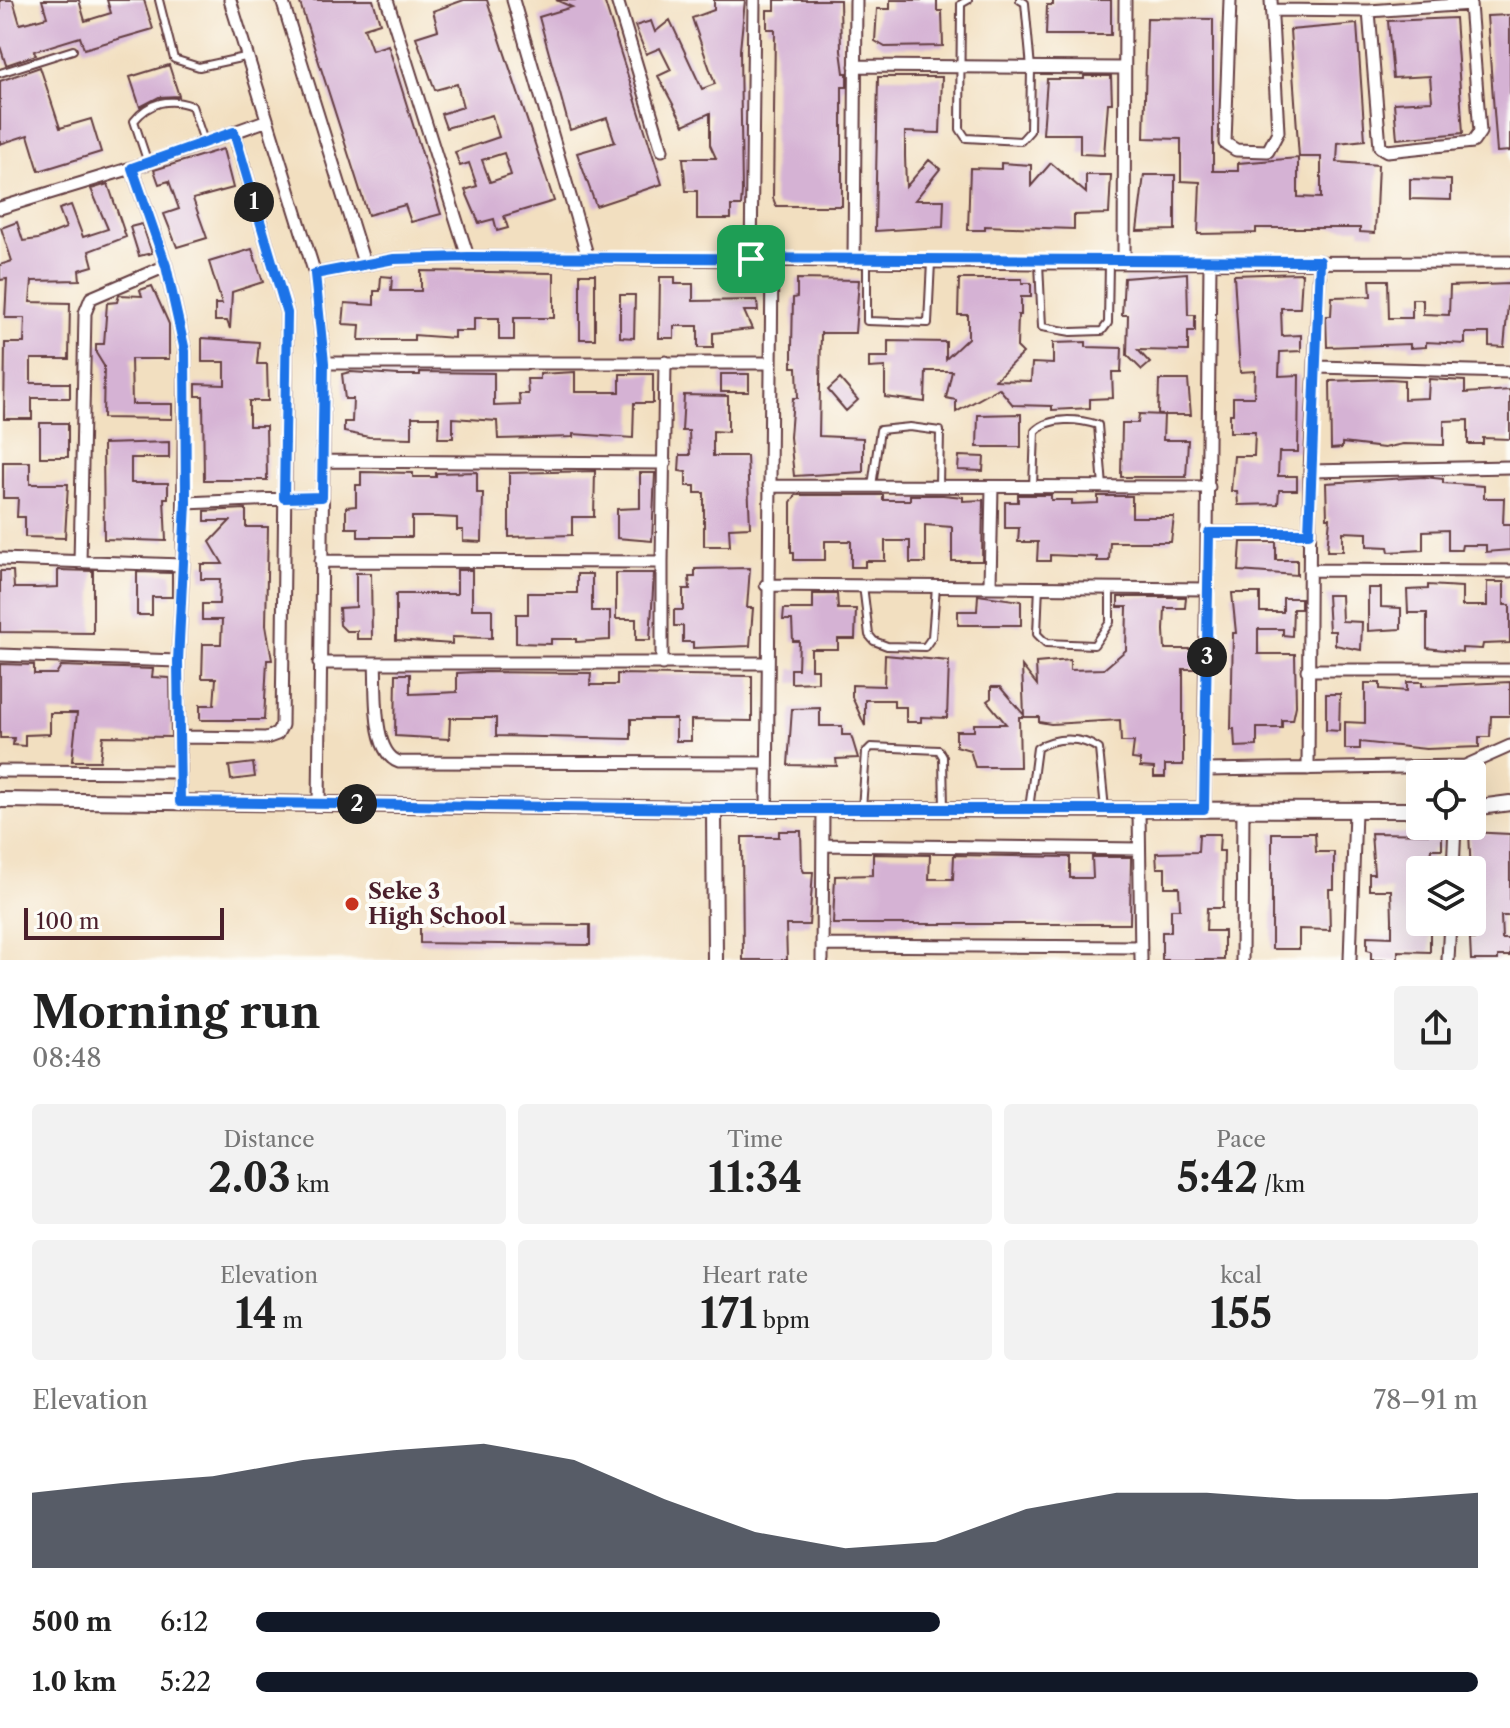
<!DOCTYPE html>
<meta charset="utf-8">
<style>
body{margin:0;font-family:"Libre Caslon Text",serif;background:#f2f2f2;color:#222;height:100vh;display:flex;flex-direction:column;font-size:30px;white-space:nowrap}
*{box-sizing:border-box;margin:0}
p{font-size:26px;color:#767676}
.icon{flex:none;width:44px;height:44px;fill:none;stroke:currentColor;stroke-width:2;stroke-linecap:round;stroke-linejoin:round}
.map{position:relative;height:960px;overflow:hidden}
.side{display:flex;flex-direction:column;background:#fff;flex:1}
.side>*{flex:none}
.fabs{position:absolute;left:1406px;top:760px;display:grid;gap:16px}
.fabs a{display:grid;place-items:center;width:80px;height:80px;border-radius:8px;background:#fff;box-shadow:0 8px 32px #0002;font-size:40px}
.scale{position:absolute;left:24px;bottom:20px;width:200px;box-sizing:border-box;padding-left:8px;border:4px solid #4a1f2b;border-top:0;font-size:22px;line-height:28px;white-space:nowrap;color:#4a1f2b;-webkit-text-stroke:6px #fdfcf7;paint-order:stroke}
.pin{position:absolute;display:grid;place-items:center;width:68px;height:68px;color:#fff;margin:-34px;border-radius:16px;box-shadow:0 4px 12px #0006}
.km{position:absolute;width:40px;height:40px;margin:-20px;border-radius:50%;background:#222;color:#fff;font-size:22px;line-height:40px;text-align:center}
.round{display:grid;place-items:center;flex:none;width:84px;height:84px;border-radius:8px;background:#f2f2f2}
.overview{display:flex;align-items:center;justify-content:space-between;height:136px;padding:0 32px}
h1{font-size:44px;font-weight:700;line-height:60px}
.metrics{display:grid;grid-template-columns:repeat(3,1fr);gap:12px;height:136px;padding:8px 32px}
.metrics div{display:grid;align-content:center;border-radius:8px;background:#f2f2f2;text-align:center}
.metrics b{font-size:40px;font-weight:700}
.metrics small{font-size:22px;font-weight:400}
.metrics p{font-size:22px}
.chart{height:224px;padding:16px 32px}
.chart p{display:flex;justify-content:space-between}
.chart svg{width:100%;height:144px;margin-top:8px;fill:#111827;opacity:.7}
ul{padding:0 32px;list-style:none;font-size:26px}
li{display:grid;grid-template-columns:128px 96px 1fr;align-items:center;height:60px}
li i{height:20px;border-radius:10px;background:#111827}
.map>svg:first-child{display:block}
</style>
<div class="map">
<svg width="1510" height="960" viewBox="0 0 1510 960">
<rect width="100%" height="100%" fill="#fdfcf7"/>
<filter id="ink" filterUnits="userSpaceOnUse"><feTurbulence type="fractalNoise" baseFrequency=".0125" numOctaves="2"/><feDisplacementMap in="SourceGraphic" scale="16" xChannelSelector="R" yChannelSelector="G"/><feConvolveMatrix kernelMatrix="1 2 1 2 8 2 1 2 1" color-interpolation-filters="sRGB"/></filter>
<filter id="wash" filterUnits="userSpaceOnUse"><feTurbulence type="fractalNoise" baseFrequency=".006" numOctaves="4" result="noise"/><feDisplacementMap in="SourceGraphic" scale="32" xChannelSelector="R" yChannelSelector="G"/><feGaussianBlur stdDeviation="1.8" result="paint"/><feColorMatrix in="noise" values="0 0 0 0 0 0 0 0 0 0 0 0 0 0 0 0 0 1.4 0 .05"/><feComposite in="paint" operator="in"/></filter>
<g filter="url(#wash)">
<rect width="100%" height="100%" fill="#f2dfc0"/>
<g id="blocks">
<path fill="#d5b2d4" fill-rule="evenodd" d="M0,0H13L20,24L47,17L42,0H79L85,21L111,13L107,0H144L153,29L84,49L80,37L34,51L36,55L6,65L0,46Z
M299,0H373L380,23L364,28L372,50L388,45L441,214L411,222L405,205L368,215Z
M464,0H487L554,201L504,216L508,228L497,231L494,219L479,223L465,190L477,186L469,163L460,166L455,152L499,137L492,115L446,128L441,114L463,107L457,84L435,90L416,37L438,30L433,11ZM504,153L511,175L490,182L482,160Z
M556,0H604L662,184L596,206L577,153L615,142L607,118L570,130L539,17L572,7Z
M714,0H745L740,50L742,192L741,206H731V219H697V191H686L683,158H716L710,145V113L684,125L658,76L671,70L660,48L646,54L635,26L651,21L655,32L670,20L702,89L715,84L692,18L714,10Z
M775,0H840L841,51L844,73H847V87H842V206H776L773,198L775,29H767V10H775Z
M890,0H937V11H942L943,46L885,47L875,41L877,9H890Z
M1053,0H1111V35H1046L1047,5H1053Z
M1510,15V151L1497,152L1487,16Z
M1147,18L1213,19V171H1238V163L1298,158V197L1321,198V157H1299L1290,30L1357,24L1365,140L1338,143L1337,162L1378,165L1375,233L1360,232V228H1256V233L1198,234L1200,182L1181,181V139L1144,138Z
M1455,18L1463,133L1397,139L1394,103L1432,101L1430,76L1393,78L1388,21Z
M169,65L179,96L159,97L140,107L130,77Z
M40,67L60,128L91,119L101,152L39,171L28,135L0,144V81Z
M1084,76H1111L1112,103H1108L1104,155L1080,154V134H1043L1047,79H1084Z
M878,77H942L940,133L905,132V156L906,187L929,160L940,169L915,200H944L943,227L875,231Z
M223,149L233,188L193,199L207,238L177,247L164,214L179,209L169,181L159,184L154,170Z
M1001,163L1031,165V186L1051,163L1086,193V175H1111L1109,214L1074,215V229L985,226V230H968L970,168L1001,169Z
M1144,175H1175V230L1137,231Z
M1410,179L1451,180V200L1410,199Z
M108,184L126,237L89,251L93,266L79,270L80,280L32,281L30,302L70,303L69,359H31V383H70V398H32V419H4L5,343H24L25,318H5L7,279L0,280V265L12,261L1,228L17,222L23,241L38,239L66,228L59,209L71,205L83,237L108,229L91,189Z
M142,224L152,253L139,256L130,227Z
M252,249L263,282L232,292L230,329L227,321H215V304H222L209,262Z
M421,271L554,273V318H514V340H499V318H474V331H454V338L414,335V340H359L360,325L343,324L345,303L374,305V291H380L381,276L392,277L391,291H421Z
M1187,273L1188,315H1195V331H1188V351L1138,350L1150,363L1142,370L1127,355L1128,315H1122L1124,278Z
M1302,273L1300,308H1281L1282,336L1301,335V351L1280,352L1279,376L1299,375L1298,452H1279L1278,476H1297V490H1279L1278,504L1238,505L1237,491H1231L1234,456H1254L1255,432H1230V414H1233V397H1254L1255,371L1240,372L1234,275Z
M580,274H595V339H580Z
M660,277H675V284H693V301L757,300L758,311H744L752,329L713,333V348H698V326H674V338H659Z
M797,279L859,280L855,333H821L819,436L863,438V472L794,476L790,437L793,398H798L797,367H792V348L793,298L797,297Z
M959,279H1022V283H1031V297H1021V315H1018L1017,347L1023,353L995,380L1031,381L1032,363L1053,364V343L1086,342V347L1122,348L1121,372H1112L1113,398L1090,399V408L1052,410V406L1013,405L999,388L956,412V400L946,398L952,371H926L925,402L885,397V367L869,368V357H888V341L946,342V359L968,338V315H958Z
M1370,280H1388L1389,318H1412V299H1423V314L1449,315L1450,286L1510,284L1504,347L1489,346V333H1465V344L1426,342V347L1410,348V344L1327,347L1326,316H1331L1332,297L1371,296Z
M152,286L169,324V359H131L132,404H172V419L103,418L104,366L96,353V344H104L107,303L117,302L119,295L142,296L140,290Z
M620,295H635L634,338L620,337Z
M202,338L259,342L257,364H267L268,401H249V426H266L267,480H204L203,396H196V384L225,385V362H202Z
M350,372L399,375H420V372L494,373V406L520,405L519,394H528L527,379H540V374L575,372V392H620V374H653V403H634L633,438L573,434V437L498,439L497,421L453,418V438H438L439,417H412V438L369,437L344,432V422H352L353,399H345L342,374Z
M721,374H749V392H721Z
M840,379L858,400L846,411L828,390Z
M1390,379L1404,380V399L1428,398L1429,379L1465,381V393L1510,390V439L1483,438V444H1468V420L1444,421V445L1403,444L1384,448L1342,443V448L1331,449L1330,381Z
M1159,380H1188L1191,415H1158Z
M684,395L728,396V432L713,431V456H747L750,527L729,528L730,546H704V493H695V486H686V472L679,471L680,455H690L689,431H682Z
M1021,414V447H977L978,415Z
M1139,414L1164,415L1163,440H1188L1186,477H1121L1122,423H1138Z
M40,423H68V457H40Z
M169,442V458H131V483H168V498H164L166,541L104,539L103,444Z
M959,456L984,457L983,471L958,470Z
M3,462H30V484H68L65,538L25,537V517H17L18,498H3Z
M595,471L594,517H572V535L509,537V473Z
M361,472L413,473V477H436V473L477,472V493H483L482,542L463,541V530H457V518L437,517H412V537H358V528H346V507L356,506V485H361Z
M640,473H655L652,541L617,538V509L640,508Z
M1424,477L1443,479V483L1484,486V498H1504L1503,524H1510V550L1486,552V545H1462L1461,550H1448V530L1423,531V550L1389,552L1388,547L1367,546V533L1343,532V551H1327L1330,518H1327L1326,483Z
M796,495H883V500H910V495H943L963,497V501L983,500L982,561H952V527L925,525V563H910V541H885V561H865V567H851V541H825V560H794V552H791V502Z
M1018,495H1051V500H1072V504L1098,503V496H1132V517H1174L1171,542H1110L1109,561H1097V557L1050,555V561H1037L1038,542H1018L1019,528H1005V502H1018Z
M246,509V527H268L266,625L272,660H267L264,720H200V705H214L216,678H202L203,644H221L222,620H202V604H219L220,579H201V564H223L210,542L230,521H205V511Z
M1241,542H1276V560H1297V575L1239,571Z
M750,568L747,608H753L750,646L693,648V642H683V626H674V610H683V589H690L689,577H695V569Z
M58,570L93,571V633L0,632V571H13L14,588H37L58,587Z
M457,570H472V609H492V638L452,637V644L396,640V594H457Z
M137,572L172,573V597H152V615H137Z
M356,573H371L372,639H357V631H346L340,625L339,608L356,607Z
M616,573H654L650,640H636V619H616Z
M577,574H592V611H610V640L576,642V639H551V644L516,643V614H528V593H577Z
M1487,582H1504V605H1510V643L1483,644L1482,649L1462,648V652L1427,648V613H1408L1407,590L1428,589V585L1462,587V606H1487Z
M1368,588H1381V607L1401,608V629L1368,631Z
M1232,593H1260V612H1283V598H1301V609H1293L1292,636L1283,635V629H1258V654H1295L1296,706L1293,720H1282V728H1257V746L1235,747L1234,729H1231L1233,633H1236Z
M813,594H837L838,609H856L855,639H838V649H811V669H818V682L791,683V669H798L799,641H793L792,620H783L784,609H813Z
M978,595L1021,601V625H958V611H977Z
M1327,595H1341L1342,621L1362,622L1361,650L1335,645V631H1329Z
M1118,597H1186L1185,608H1165L1164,630L1165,649H1197V669H1183V765H1165V777H1154V768L1140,767V760L1132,759L1134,742H1121L1120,720L1051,724L1039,722V717H1019L1020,767H975L970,750L956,746V731H974V724H1006L987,701L991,698V687H1000L1024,715L1022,666L1037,685L1036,663L1070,660V670L1104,669L1126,650L1127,607H1118Z
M885,655L949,661L947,718L921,717V722H906V707H894V700H865V726L852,697V685L884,686Z
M0,664L34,665V674H56L61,666L153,669L152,677L170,678L171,737L103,736L100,761H72L77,713H50V734L25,735V746L13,745L14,738H0Z
M477,672L591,673L590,685H617V674L752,676V721L691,720V741H676V719H631V739L496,736V718H450L449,739L395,736L396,674H410V694L437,693L457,692V673Z
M1407,682H1422V686L1510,682V716H1491L1490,737H1479V747L1426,749L1360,742V749H1345V722L1365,723V683H1380V689L1407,691Z
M1326,694H1340L1339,731L1326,730Z
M820,708V726H842V735H851L858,758L836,759L837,766L788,765L792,709Z
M253,763L255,777L231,780L229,766Z
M779,831H801L802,868L804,872H813L809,925H786L787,960H743L742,837H779Z
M1469,832L1510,834V916H1501L1502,939H1510V956H1498V960H1471L1470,939H1474Z
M1272,833H1315L1316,852H1334V889H1329L1330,930L1299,929V949H1272Z
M1371,833L1442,834V849H1431L1430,869H1415V915H1420V922H1430V952L1398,951V960H1371V951L1367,950V936L1392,937V919L1391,890H1369V874H1374Z
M1199,834H1220L1219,851H1224L1223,908H1207L1206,931H1224V960H1162V932H1171V909H1180L1179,887H1165V868H1157L1156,853L1198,852Z
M873,854L930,855L929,879H953L954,855L1070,857V878H1093L1092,857H1131L1130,924H833L835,876L873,875Z
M420,924L590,925V945L420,943Z"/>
</g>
</g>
<g filter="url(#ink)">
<use href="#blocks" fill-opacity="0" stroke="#633c41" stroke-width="2"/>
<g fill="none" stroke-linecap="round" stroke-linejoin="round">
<g stroke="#633c41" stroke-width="10">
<path id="service" d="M159,0L174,59L199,67L245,57
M968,0L961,4L960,129L966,138L1021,141L1030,131L1031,68L1025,3L1020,0
M0,73L73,50
M148,163L134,121C149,102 170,97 192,106L205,144
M867,260V321L928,323L931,262
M1039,263L1042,327L1071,332L1102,331L1108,323L1109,262
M872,486L880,430L910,427L940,431L939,485
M1033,487L1035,431C1050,416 1079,419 1098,425L1103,487
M863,585L869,635L874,641L887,646L925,647L932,637L936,587
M1039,585L1037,634L1046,643L1094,645L1110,622V587
M862,809L866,752L871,747L939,750L943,757L944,809
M1029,809L1037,748C1055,737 1081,736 1099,749L1105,809"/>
</g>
<g stroke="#633c41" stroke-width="15">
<path id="minor" d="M230,0L315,274L324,363L319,804
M282,0L364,263
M387,0L468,257
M513,0L588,258
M617,0L662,150
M1230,0L1225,143L1236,150L1268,151L1278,132L1271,0
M1274,10L1369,11L1470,4L1480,132L1473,142L1387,151L1380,147L1369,11
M855,66L1123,68
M0,208L148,163L265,121
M751,259L754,0
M854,261L856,0
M1124,263L1125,0
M166,266L185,351L183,565
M315,274L394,259L468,257L1039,263L1510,262
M324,363H771
M1317,367L1510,372
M322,461L665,463
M1310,471L1510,467
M769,486L1209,487
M186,503L322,497
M1209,533H1309
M0,559L183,565L178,661L180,802
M321,561L662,562L665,362
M662,562V664
M80,563L85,313L91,298L166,266L132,168
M1309,570L1510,571
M766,585L1208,589
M990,585L992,487
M0,655L178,661
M319,663H768
M375,663C377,688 371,753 399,762L767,763
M1307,670H1510
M182,737L266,738L277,734L282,725L287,313L234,132
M1308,769L1310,471L1320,261
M1206,770L1465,766L1510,746
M0,771L180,772
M767,808L772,260
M1204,809L1210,263
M1139,810L1141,960
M823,845L1139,849
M1453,870L1455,826
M822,945L1141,947
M822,960L823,810
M1242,960L1243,811
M1350,960L1355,811
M1448,960L1450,922"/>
</g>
<g stroke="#633c41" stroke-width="18">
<path id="tertiary" d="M0,800L714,809L1420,810
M1472,808L1510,803
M714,809L715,960"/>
</g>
<use href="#service" stroke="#fff" stroke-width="6"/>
<use href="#minor" stroke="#fff" stroke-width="11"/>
<use href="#tertiary" stroke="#fff" stroke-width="14"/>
</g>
</g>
<g fill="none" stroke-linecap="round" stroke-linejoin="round" filter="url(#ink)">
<g stroke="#fff" stroke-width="16">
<path id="route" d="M234,132L287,313L284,498L322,497L324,363L315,274L394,259L468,257L1320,261L1309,533H1209L1204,809H714L180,802L178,661L186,503L185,351L166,266L132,168Z"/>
</g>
<use href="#route" stroke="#1a73e8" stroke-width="10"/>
</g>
<circle fill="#c8321e" stroke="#fdfcf7" stroke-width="3" cx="352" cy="904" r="8"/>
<g text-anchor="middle" stroke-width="8" stroke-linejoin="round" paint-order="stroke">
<g font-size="22" font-weight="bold" fill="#4a1f2b" stroke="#fdfcf7" text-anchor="start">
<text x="368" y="899">Seke 3<tspan x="368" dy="25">High School</tspan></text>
</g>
</g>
</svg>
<div class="fabs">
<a><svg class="icon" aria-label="locate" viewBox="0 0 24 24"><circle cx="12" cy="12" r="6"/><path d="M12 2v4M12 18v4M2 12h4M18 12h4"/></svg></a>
<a><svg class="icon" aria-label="layers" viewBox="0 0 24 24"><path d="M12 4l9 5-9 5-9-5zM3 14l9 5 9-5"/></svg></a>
</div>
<div class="scale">100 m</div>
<div class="pin" style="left:751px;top:259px;background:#1e9e55"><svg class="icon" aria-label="arrive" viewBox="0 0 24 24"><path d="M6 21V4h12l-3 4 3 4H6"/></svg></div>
<b class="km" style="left:254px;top:202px">1</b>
<b class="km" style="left:357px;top:804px">2</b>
<b class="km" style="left:1207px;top:657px">3</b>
</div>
<section class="side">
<div class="overview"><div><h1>Morning run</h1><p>08:48</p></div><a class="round"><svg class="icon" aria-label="share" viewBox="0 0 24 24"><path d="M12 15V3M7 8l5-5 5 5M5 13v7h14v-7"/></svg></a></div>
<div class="metrics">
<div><p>Distance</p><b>2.03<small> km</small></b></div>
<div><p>Time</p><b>11:34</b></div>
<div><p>Pace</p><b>5:42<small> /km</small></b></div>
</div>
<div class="metrics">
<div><p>Elevation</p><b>14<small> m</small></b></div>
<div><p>Heart rate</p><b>171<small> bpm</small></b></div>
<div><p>kcal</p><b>155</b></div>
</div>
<div class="chart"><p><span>Elevation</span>78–91 m</p>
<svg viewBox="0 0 160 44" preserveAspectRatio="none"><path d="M0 44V21L10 18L20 16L30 11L40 8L50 6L60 11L70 23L80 33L90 38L100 36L110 26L120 21L130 21L140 23L150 23L160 21V44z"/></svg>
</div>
<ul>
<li><b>500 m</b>6:12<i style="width:56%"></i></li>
<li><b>1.0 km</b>5:22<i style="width:100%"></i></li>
</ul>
</section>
